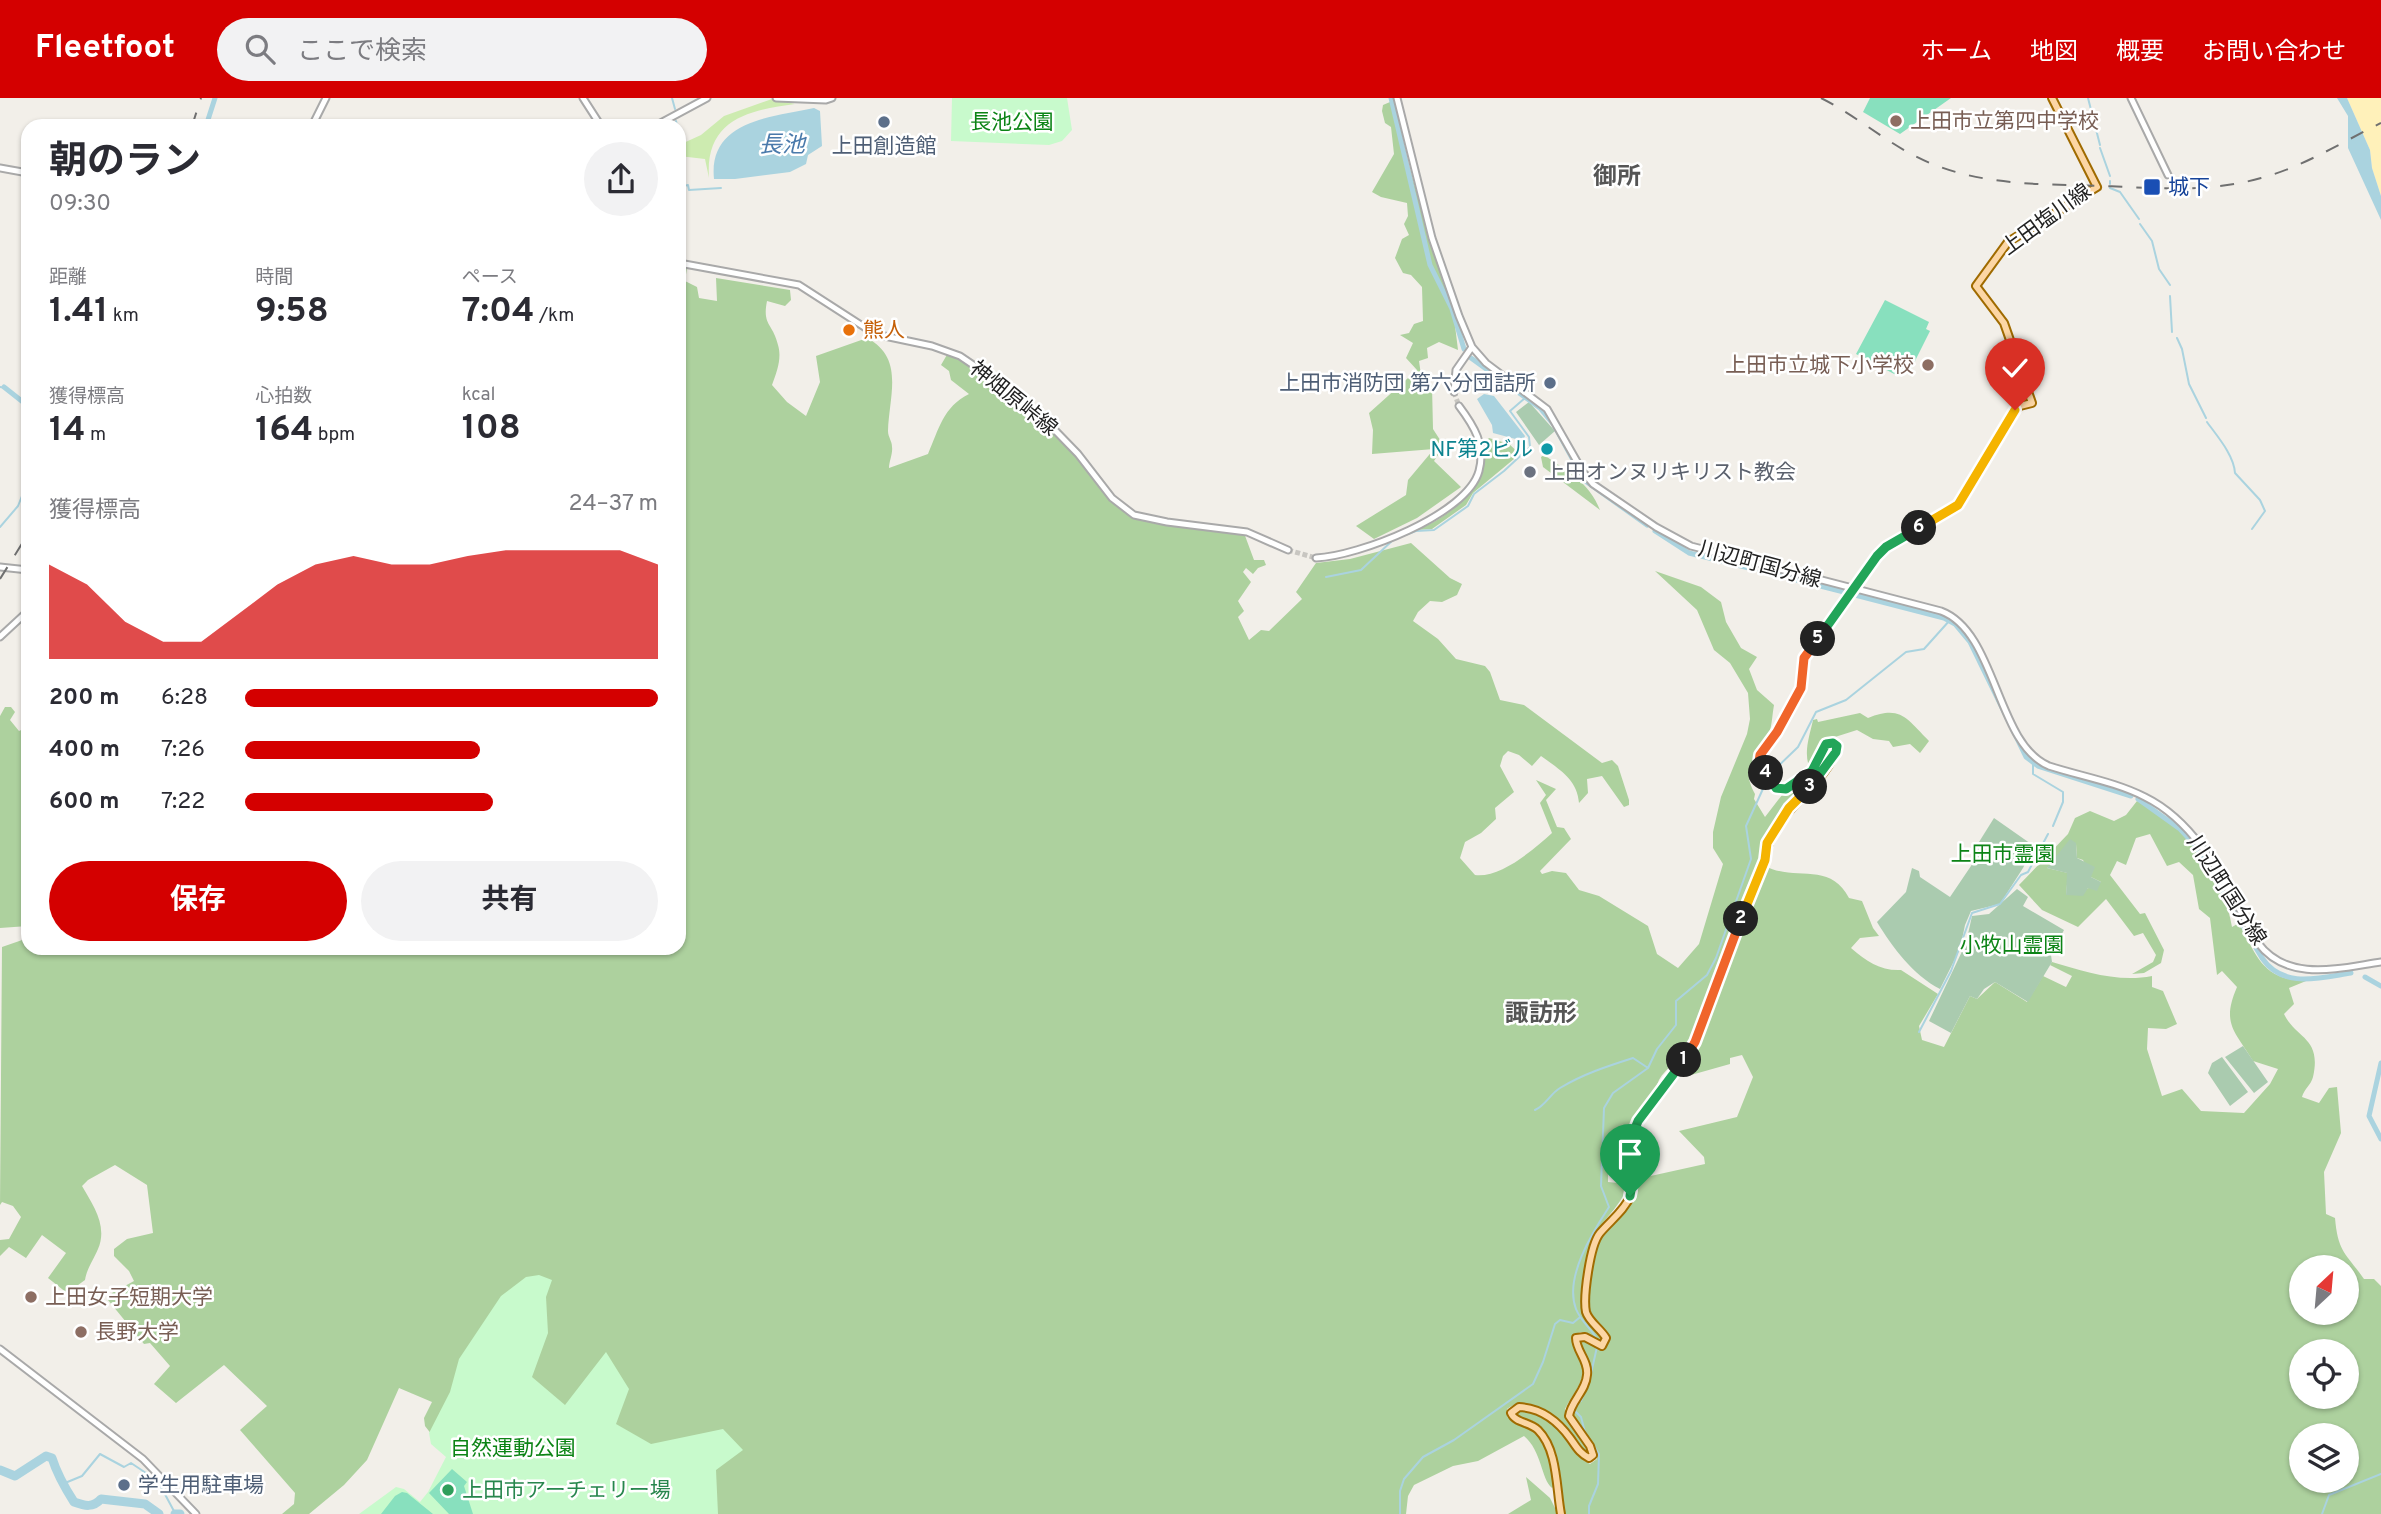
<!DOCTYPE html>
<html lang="ja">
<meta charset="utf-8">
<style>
body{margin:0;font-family:Overpass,"Noto Sans JP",sans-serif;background:#f2f2f3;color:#2b2b33;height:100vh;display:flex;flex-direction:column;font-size:26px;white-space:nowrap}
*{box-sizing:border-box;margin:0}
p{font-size:23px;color:#7c7c81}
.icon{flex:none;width:38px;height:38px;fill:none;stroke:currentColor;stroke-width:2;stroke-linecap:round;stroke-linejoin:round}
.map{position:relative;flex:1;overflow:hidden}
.panel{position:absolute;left:21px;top:21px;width:665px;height:836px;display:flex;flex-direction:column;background:#fff;border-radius:21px;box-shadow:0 2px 5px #0004}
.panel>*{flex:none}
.needle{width:46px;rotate:26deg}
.tools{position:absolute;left:2289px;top:1157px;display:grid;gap:14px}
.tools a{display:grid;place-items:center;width:70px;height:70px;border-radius:50%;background:#fff;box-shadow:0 2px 5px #0004;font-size:35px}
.pin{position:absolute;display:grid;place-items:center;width:60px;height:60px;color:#fff;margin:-72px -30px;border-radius:50% 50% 50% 0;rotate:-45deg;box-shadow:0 0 7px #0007}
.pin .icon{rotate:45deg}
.km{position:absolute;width:35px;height:35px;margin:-18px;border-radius:50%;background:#222;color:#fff;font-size:19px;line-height:35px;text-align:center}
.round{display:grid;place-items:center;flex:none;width:74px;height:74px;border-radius:37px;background:#f2f2f3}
.overview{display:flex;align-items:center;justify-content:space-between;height:119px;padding:0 28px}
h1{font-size:38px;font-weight:700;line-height:52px}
.figures{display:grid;grid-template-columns:repeat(3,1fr);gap:10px;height:119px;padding:7px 28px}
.figures div{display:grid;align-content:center}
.figures b{font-size:35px;font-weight:700}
.figures small{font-size:19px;font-weight:400}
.figures p{font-size:19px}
.chart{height:196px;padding:14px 28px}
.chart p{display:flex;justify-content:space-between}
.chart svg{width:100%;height:126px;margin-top:7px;fill:#d40000;opacity:.7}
.button{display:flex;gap:14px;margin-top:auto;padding:14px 28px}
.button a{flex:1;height:80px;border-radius:42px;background:#d40000;color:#fff;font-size:28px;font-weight:700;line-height:80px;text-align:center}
.button a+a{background:#f2f2f3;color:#2b2b33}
ul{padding:0 28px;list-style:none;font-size:23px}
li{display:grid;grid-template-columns:112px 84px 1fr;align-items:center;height:52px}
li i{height:18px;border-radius:9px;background:#d40000}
header{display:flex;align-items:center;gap:42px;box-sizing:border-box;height:98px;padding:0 35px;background:#d40000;color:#fff}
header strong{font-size:33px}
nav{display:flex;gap:38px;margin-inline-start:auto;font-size:24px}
.search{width:490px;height:63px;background:#f2f2f3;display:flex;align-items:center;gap:18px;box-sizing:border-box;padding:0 24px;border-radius:38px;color:#7c7c81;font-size:26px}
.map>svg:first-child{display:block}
</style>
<header>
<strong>Fleetfoot</strong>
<div class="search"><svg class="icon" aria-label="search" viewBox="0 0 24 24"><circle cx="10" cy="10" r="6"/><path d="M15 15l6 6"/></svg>ここで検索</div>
<nav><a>ホーム</a><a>地図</a><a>概要</a><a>お問い合わせ</a></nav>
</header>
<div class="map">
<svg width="2381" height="1416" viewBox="0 0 2381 1416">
<rect width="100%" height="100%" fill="#f2efe9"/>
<path fill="#cdebb0" d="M772,1L795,6C748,12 705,22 709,80L705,61L679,58V47L701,37L724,18Z"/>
<path fill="#add19e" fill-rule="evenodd" d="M1390,4L1433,150L1451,195L1458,252L1439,244L1427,250L1428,260L1419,263L1421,277L1432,288L1433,331L1444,348L1434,363L1461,389L1417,420L1374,441L1356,428L1406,397L1408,382L1434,351L1372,356L1373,332L1369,315L1417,272L1406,260L1413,245L1400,237L1409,235L1414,226L1423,223L1422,189L1411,177L1403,175L1395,160L1402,141L1409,137L1404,126L1408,118L1407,105L1381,99L1372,94L1394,56L1391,29L1385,25L1382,13L1383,7Z
M679,168L687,170L685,183L697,189L699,200L717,203L716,180L790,192L791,202L785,208L767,203C762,228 773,225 778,247C782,260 777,274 772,287L787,304L806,318L820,284L816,258L867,240C905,260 889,298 888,333C888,339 892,343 892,349C893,355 889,364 889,370L928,356C939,331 943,309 969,296L951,282L949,273L941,267L948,255C989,271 1048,326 1077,359C1093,378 1106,402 1128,415C1144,424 1220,431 1244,435L1254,462H1264L1266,467L1258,470L1253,476L1246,470L1243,474L1251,484L1238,503L1244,513L1238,519L1249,542L1261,532L1269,533L1302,501L1296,494L1316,465L1350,461L1411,445L1450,480L1462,486L1457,497L1442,504L1430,503L1418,514L1413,523L1438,541L1456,561L1485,568L1490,574L1500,602L1524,607L1602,665L1612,662L1618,668L1629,702V707L1624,709L1602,678L1587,681L1588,695L1579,705C1577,681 1560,672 1541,658L1532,668L1519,657L1508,653L1503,658L1500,668L1514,694L1495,710L1496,721L1481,735L1465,744L1460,760L1475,777C1501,780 1533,752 1552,735L1540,705L1546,697L1536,682L1556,691L1546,702L1557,729L1564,730L1571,741L1540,773L1542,776L1552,773L1566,775L1579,792L1599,798L1648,828L1657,856L1678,870L1699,846L1723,766L1713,750V734L1721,699L1747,636L1750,621L1748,595L1730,565L1714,552L1697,512L1655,473L1701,489L1721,504L1726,524L1741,550L1757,559L1749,571L1757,592L1774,607C1772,618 1772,631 1767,641C1755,664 1740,669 1755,696L1754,701L1765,719L1782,697L1812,675C1802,658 1809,640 1813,622L1817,621L1818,624L1860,615L1868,620C1901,607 1906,620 1929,643L1920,655L1910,646L1893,649L1889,643L1873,641L1857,632L1835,639L1830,660L1788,710L1765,743L1763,762L1692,942C1685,956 1674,963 1664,975C1658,981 1657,988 1654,995C1642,1015 1628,1023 1627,1048L1616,1055L1608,1056V1084L1628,1086C1622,1107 1606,1118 1595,1136C1584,1155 1581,1203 1589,1223C1592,1229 1599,1235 1601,1241L1597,1244L1581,1234L1572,1237C1571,1246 1576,1249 1580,1258C1590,1281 1574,1292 1565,1311C1566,1330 1584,1337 1591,1354L1588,1358C1574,1342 1531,1291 1507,1311V1319C1514,1324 1521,1324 1528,1328C1548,1340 1551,1365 1555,1387L1552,1390C1541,1381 1542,1353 1524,1338L1478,1363L1453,1368L1414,1387L1408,1398L1406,1416H493L425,1328L424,1320L432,1304L399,1290L367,1362L344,1387L309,1416H282L294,1406L295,1395L240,1332L267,1308L224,1267L176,1305L154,1286L170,1268L150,1245L144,1246L108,1202L112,1195L134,1183L129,1173L114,1158V1151L127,1141L153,1135L147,1087L115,1067L88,1082L82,1088C93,1107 108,1128 98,1151C93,1163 87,1170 85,1182L67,1195L48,1180L66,1155L42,1137L26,1160L9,1149L0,1158V1142L9,1141L21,1119L13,1108L2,1104L0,1107L2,849L28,840V850H679Z
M1489,340L1509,346L1520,356L1473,395L1466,407L1432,431L1417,432C1454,417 1489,386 1485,344Z
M1544,357C1568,374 1589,384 1600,412L1543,369L1541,359Z
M5,609H11L15,614L10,622L19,633L28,629V828L0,830V618Z
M2137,703C2185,724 2224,778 2232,829L2239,825C2257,859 2263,882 2306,883L2289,890L2294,906L2284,916C2296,941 2322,939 2313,979C2311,987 2304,991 2302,999L2319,1005L2329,990L2337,989L2341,1035L2324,1074L2326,1116L2335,1120C2338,1155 2346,1155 2364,1181H2374L2381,1188V1416H1565C1561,1393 1557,1347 1542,1330C1535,1322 1526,1321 1517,1319L1515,1314C1552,1302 1565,1352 1590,1366L1597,1361L1596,1351L1571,1317C1573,1308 1577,1304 1582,1297C1597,1276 1587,1263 1578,1243L1582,1241L1600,1250L1607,1238L1588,1210L1591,1172L1599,1142L1621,1117L1637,1081L1705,1066L1704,1059L1679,1033L1737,1019L1753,979L1742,957L1730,960V966L1691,977L1689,963L1765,768C1795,784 1830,763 1849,800L1862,803L1873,830L1879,838L1860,840L1851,850C1867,864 1881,873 1901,872L1938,896L1919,928L1922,942L1944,949L1970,898L1977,901L1995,884L2027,904L2043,878L2066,889L2072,878L2050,867L2052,864C2083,873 2118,885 2152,878V889L2163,893L2177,926L2166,931L2148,930L2147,951L2162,998L2182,991L2201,1013L2244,1015L2270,986L2278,971L2253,963C2235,933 2221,926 2237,889L2222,873L2217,877L2210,820L2199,811L2193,777L2179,764L2167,768L2150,736L2136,740L2126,767L2117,763L2110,777L2140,816L2145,815L2164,852L2161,865L2144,875L2132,876L2153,864L2156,857L2143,835L2134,838L2106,801L2078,829L2042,812L2019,787L2068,736L2075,720L2090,713L2114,723L2126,717ZM2076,746L2077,760L2083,762L2091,779L2101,784L2076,796L2066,797L2068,775L2047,770ZM2301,1169H2347V1214H2301ZM2301,1253H2347V1298H2301ZM2301,1337H2347V1382H2301Z
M1526,1379L1550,1400L1558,1416H1508L1531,1402Z"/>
<path fill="#fff1ba" d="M2347,0H2381V98L2372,70L2370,52Z"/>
<path fill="#aacbaf" d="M1529,304L1555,333L1539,347L1516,314Z
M1994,720L2034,748L2023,770L2000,806L1971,813L1965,827L1960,851L1940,891C1913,877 1893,850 1877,824L1906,794L1912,770L1919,773L1920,779L1950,799L1973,765L1979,744Z
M2070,741L2076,745L2077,760L2095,769L2091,779L2101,784L2097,793L2088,790L2083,798L2066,797L2067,775L2047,770Z
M2017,791L2028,799L2023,808L2064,832L2051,857L2052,864L2028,904L1995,884L1984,891L1977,901L1970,898L1951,935L1929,923L1966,845L1972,818L1989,816Z
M2243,948L2268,984L2254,995L2225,959Z
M2222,959L2248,994L2230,1008L2208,975L2212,965Z"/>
<path fill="#c8facc" d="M952,0H1067L1072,32L1062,43L1049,47L951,43Z
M539,1177L552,1182L546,1199L548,1235L532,1279L565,1307L606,1254L629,1291L616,1326L651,1346L723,1331L743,1352L716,1372L718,1416H359L396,1389L404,1391L420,1404L428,1394L446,1359L431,1346L429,1335L450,1294L459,1261L501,1198L526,1179Z"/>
<path fill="#88e0be" d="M1870,0H1951L1900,36L1863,14Z
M1885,202L1929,224L1926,231L1930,233L1909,275L1898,278L1856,256Z
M452,1371L467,1384L464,1388L473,1416H449L429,1395Z
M402,1394L407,1395L433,1416H381L395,1398Z"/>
<path fill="#aad3df" d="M2337,0H2347L2370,52L2372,70L2381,98V122L2348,50V18Z
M814,10L820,13L822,48L808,57L806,66L790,74L735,81H714C708,23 771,19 814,10Z
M1484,296L1494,298L1525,338L1523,343L1493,335L1492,327L1477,301Z"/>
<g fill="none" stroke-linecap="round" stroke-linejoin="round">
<path stroke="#aad3df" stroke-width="2" d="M672,0L675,11
M2088,0L2100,47
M676,23L677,28
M2100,50L2110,78
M2110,86V83
M679,89L688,87L689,92L721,90
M2110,90L2120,94L2139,121
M2140,126L2152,143L2159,171L2170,187
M2170,198L2172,234
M2177,240L2182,251L2189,286L2206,320
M0,289L5,290
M2207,324C2217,338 2234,357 2235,375L2260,402L2265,413L2252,431
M0,429L18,408L28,383
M1326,479L1361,472L1394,441L1416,433L1434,432L1468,408L1474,396L1504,373L1530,349L1529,339L1510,313L1525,300
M2033,666V676L2063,694V704L2053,728
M1770,676L1798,649L1816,614L1846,602L1906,554L1924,551L1950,522
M1919,934L1951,873L1972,815L2000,806L2021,777L2028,774L2048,736
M1535,1012C1546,1007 1550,996 1560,990C1583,976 1608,968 1633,960L1648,970
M1598,1243C1592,1231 1581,1224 1576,1211C1564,1180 1592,1135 1609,1109L1601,1088L1604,1010L1613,995L1648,970L1657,951L1676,927V903L1707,877L1716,860L1751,761L1746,728L1767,682
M1590,1280L1597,1249
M1577,1303H1581L1587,1289
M1573,1311L1581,1319L1585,1334L1599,1356L1598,1386L1589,1408V1416
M151,1379L160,1387L175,1415
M65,1385L82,1378L100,1356L124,1369L131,1365L146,1375
M1400,1416V1393L1404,1381L1423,1359L1454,1342L1533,1286L1543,1264L1555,1226L1560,1222L1573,1225L1579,1220
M2322,1416L2329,1397L2381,1376"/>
<path stroke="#aad3df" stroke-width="5" d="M1391,0L1430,167L1452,211L1464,251
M206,28L215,0
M1471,260L1540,310L1554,327L1584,382L1647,427
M4,289L28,308
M1655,433L1689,455L1753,471
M1760,473L1844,494
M1855,497L1944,520L1955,526L1970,544L2026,659L2038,668L2131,698
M2138,701L2180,731L2194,746L2262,860C2283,891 2319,880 2351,875
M2365,879L2381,888
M2381,965L2369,1018L2381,1041"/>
<path stroke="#aad3df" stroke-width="9" d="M0,1372L15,1378L46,1358L52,1360C57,1376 65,1390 74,1404C85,1408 93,1410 101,1401L145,1406L159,1416
M175,1416H180"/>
<path stroke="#c8c6c1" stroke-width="5" stroke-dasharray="5 2.5" stroke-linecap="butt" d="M1454,294L1459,308
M1288,452L1316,460"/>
<g stroke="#a9a9a9" stroke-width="9">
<path id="minor" d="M583,0L601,28
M776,0L826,2L832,0
M1397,0L1432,140L1459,218L1472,249L1486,265L1547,311L1583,374L1593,386L1656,429L1691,448L1941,513C1997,534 1996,646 2049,668C2080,678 2116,684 2145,699C2202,727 2228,793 2258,845C2288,885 2339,870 2381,864
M2131,0L2168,77
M312,28L326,0
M655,28L707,0
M0,70L28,75
M679,165L799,187L875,236L932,248L960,258L1007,290L1046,323L1078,356L1112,400L1134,417L1167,424L1247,434L1288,452
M1454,294L1456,272L1472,249
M1316,460C1358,458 1467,417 1479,373C1486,347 1474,328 1459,308
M0,469L28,472
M0,539L28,513
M0,1251L143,1361L196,1416"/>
</g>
<g stroke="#a06b00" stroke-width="10">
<path id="major" d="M1561,1416C1556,1390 1558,1352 1538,1332C1530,1324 1515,1325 1511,1315L1519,1309C1541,1310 1557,1322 1570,1340C1576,1348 1579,1355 1589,1360L1593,1357L1590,1348L1569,1318C1571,1303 1586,1293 1587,1277C1589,1263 1576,1253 1576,1240L1585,1239L1602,1248L1606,1240C1601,1231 1589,1224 1586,1214C1583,1199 1590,1147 1600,1135C1610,1123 1625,1112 1631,1097C1640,1072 1626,1049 1638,1023L1695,944L1765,762C1771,711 1827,690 1837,648L1831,644L1826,646L1812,673L1782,692L1773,686L1761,669L1760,657L1777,634L1801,590L1804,560L1877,458L1886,449L1958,407L2012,315L2020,308L2032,305L2004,225L1976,188L2008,144L2097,89L2052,0"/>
</g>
<use href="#minor" stroke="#fff" stroke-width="5"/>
<use href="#major" stroke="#fcd6a4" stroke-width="6"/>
<path stroke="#707070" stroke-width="2" stroke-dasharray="14 14" stroke-linecap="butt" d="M1821,0C1859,19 1891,49 1930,65C1985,88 2044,86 2103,88C2156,90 2209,95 2261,80C2303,69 2342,44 2381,25
M192,28L201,0
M0,481L28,436"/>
</g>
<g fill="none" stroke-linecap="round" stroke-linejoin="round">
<g stroke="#fff" stroke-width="14">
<path id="split-1" d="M1630,1098C1636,1072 1627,1047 1638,1023L1684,962"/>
</g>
<g stroke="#fff" stroke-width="14">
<path id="split-2" d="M1684,962L1695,944L1741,821"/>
</g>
<g stroke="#fff" stroke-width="14">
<path id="split-3" d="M1741,821L1765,762L1767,745L1789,710L1810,689"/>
</g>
<g stroke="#fff" stroke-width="14">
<path id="split-4" d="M1766,675L1776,690L1786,691L1812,673L1826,646L1833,645L1837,648L1836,654L1810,689"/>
</g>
<g stroke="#fff" stroke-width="14">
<path id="split-5" d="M1766,675L1759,664L1760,657L1777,634L1801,590L1804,560L1818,541"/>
</g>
<g stroke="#fff" stroke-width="14">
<path id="split-6" d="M1818,541L1877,458L1886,449L1919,430"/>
</g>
<g stroke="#fff" stroke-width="14">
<path id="split-7" d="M1919,430L1958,407L2015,312"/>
</g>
<use href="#split-1" stroke="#22a559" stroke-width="9"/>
<use href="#split-2" stroke="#f0652b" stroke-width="9"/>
<use href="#split-3" stroke="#f5b400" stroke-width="9"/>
<use href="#split-4" stroke="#22a559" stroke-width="9"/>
<use href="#split-5" stroke="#f0652b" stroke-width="9"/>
<use href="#split-6" stroke="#22a559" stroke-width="9"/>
<use href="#split-7" stroke="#f5b400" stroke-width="9"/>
</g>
<g fill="#8d6e63" stroke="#fff" stroke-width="2.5">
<circle cx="1896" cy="23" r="7"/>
<circle cx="1928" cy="267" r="7"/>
<circle cx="31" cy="1199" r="7"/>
<circle cx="81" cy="1234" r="7"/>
</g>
<g fill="#5c6f8a" stroke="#fff" stroke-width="2.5">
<circle cx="884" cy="24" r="7"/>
<circle cx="1550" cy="285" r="7"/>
<circle cx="124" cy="1387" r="7"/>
</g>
<rect fill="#1a4fb4" stroke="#fff" stroke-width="2.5" x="2143" y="80" width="18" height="18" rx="3.5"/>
<circle fill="#e8710a" stroke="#fff" stroke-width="2.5" cx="849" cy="232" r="7"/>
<circle fill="#0f9aa8" stroke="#fff" stroke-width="2.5" cx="1547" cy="351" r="7"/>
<circle fill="#6b7280" stroke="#fff" stroke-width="2.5" cx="1530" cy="374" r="7"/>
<circle fill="#2e9e5b" stroke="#fff" stroke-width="2.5" cx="448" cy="1392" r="7"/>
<g text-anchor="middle" stroke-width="5" stroke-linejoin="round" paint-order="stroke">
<g font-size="21" fill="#785e54" stroke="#fff" text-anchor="start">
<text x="1910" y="30">上田市立第四中学校</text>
<text x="1914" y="274" text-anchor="end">上田市立城下小学校</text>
<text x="45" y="1206">上田女子短期大学</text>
<text x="95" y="1241">長野大学</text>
</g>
<g font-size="21" fill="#0c8416" stroke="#fff">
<text x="1012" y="31">長池公園</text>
<text x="2003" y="763">上田市霊園</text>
<text x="2012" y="854">小牧山霊園</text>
<text x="513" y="1357">自然運動公園</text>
</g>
<g font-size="21" fill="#4e5e75" stroke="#fff">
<text x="884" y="55">上田創造館</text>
<text x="1536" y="292" text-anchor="end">上田市消防団 第六分団詰所</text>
<text x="138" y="1394" text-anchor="start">学生用駐車場</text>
</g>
<g font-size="21" fill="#164399" stroke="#fff" text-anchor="start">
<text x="2168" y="96">城下</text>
</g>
<g font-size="21" fill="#222" stroke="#fff">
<text transform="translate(2046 121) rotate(-36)" y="7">上田塩川線</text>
<text transform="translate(1014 300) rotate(39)" y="7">神畑原峠線</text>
<text transform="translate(1760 466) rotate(15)" y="7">川辺町国分線</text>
<text transform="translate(2227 792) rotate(57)" y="7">川辺町国分線</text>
</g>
<g font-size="21" fill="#c56008" stroke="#fff" text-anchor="start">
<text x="863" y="239">熊人</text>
</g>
<g font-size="21" fill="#0d838f" stroke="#fff" text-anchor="end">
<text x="1533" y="358">NF第2ビル</text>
</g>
<g font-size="21" fill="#5b616d" stroke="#fff" text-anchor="start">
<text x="1544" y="381">上田オンヌリキリスト教会</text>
</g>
<g font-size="21" fill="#27864d" stroke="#fff" text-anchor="start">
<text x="462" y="1399">上田市アーチェリー場</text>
</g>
<g font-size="23" font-style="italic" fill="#4a7aab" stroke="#fff">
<text x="782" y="54">長池</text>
</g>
<g font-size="24" font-weight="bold" fill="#555" stroke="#fff">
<text x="1617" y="86">御所</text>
<text x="1541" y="923">諏訪形</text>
</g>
</g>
</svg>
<div class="tools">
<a><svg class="needle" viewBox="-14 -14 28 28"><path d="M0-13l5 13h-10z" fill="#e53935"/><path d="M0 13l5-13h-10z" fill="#7c7c81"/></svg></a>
<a><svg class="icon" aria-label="locate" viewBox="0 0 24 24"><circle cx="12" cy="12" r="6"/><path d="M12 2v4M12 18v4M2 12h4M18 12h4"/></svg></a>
<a><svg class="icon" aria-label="layers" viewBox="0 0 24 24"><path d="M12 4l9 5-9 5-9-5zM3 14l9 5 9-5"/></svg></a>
</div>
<div class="pin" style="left:1630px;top:1098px;background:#1e9e55"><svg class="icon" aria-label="arrive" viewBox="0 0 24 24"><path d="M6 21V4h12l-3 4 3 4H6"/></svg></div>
<div class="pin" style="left:2015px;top:312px;background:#d93025"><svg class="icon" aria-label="check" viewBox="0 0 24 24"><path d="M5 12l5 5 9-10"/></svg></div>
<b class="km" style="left:1684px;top:962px">1</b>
<b class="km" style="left:1741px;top:821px">2</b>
<b class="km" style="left:1810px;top:689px">3</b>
<b class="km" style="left:1766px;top:675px">4</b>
<b class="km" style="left:1818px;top:541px">5</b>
<b class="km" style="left:1919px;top:430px">6</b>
<section class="panel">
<div class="overview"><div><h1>朝のラン</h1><p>09:30</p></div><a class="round"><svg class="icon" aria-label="share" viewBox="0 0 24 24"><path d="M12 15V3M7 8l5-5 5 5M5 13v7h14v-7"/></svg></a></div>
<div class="figures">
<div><p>距離</p><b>1.41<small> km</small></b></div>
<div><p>時間</p><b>9:58</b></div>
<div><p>ペース</p><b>7:04<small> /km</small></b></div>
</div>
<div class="figures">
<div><p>獲得標高</p><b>14<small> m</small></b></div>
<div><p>心拍数</p><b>164<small> bpm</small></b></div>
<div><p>kcal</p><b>108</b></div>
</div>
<div class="chart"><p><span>獲得標高</span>24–37 m</p>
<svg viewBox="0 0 160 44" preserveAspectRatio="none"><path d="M0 44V11L10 18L20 31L30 38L40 38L50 28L60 18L70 11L80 8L90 11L100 11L110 8L120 6L130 6L140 6L150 6L160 11V44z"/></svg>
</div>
<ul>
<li><b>200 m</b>6:28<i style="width:100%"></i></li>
<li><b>400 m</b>7:26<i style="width:57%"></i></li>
<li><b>600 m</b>7:22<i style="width:60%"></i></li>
</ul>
<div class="button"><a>保存</a><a>共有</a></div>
</section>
</div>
